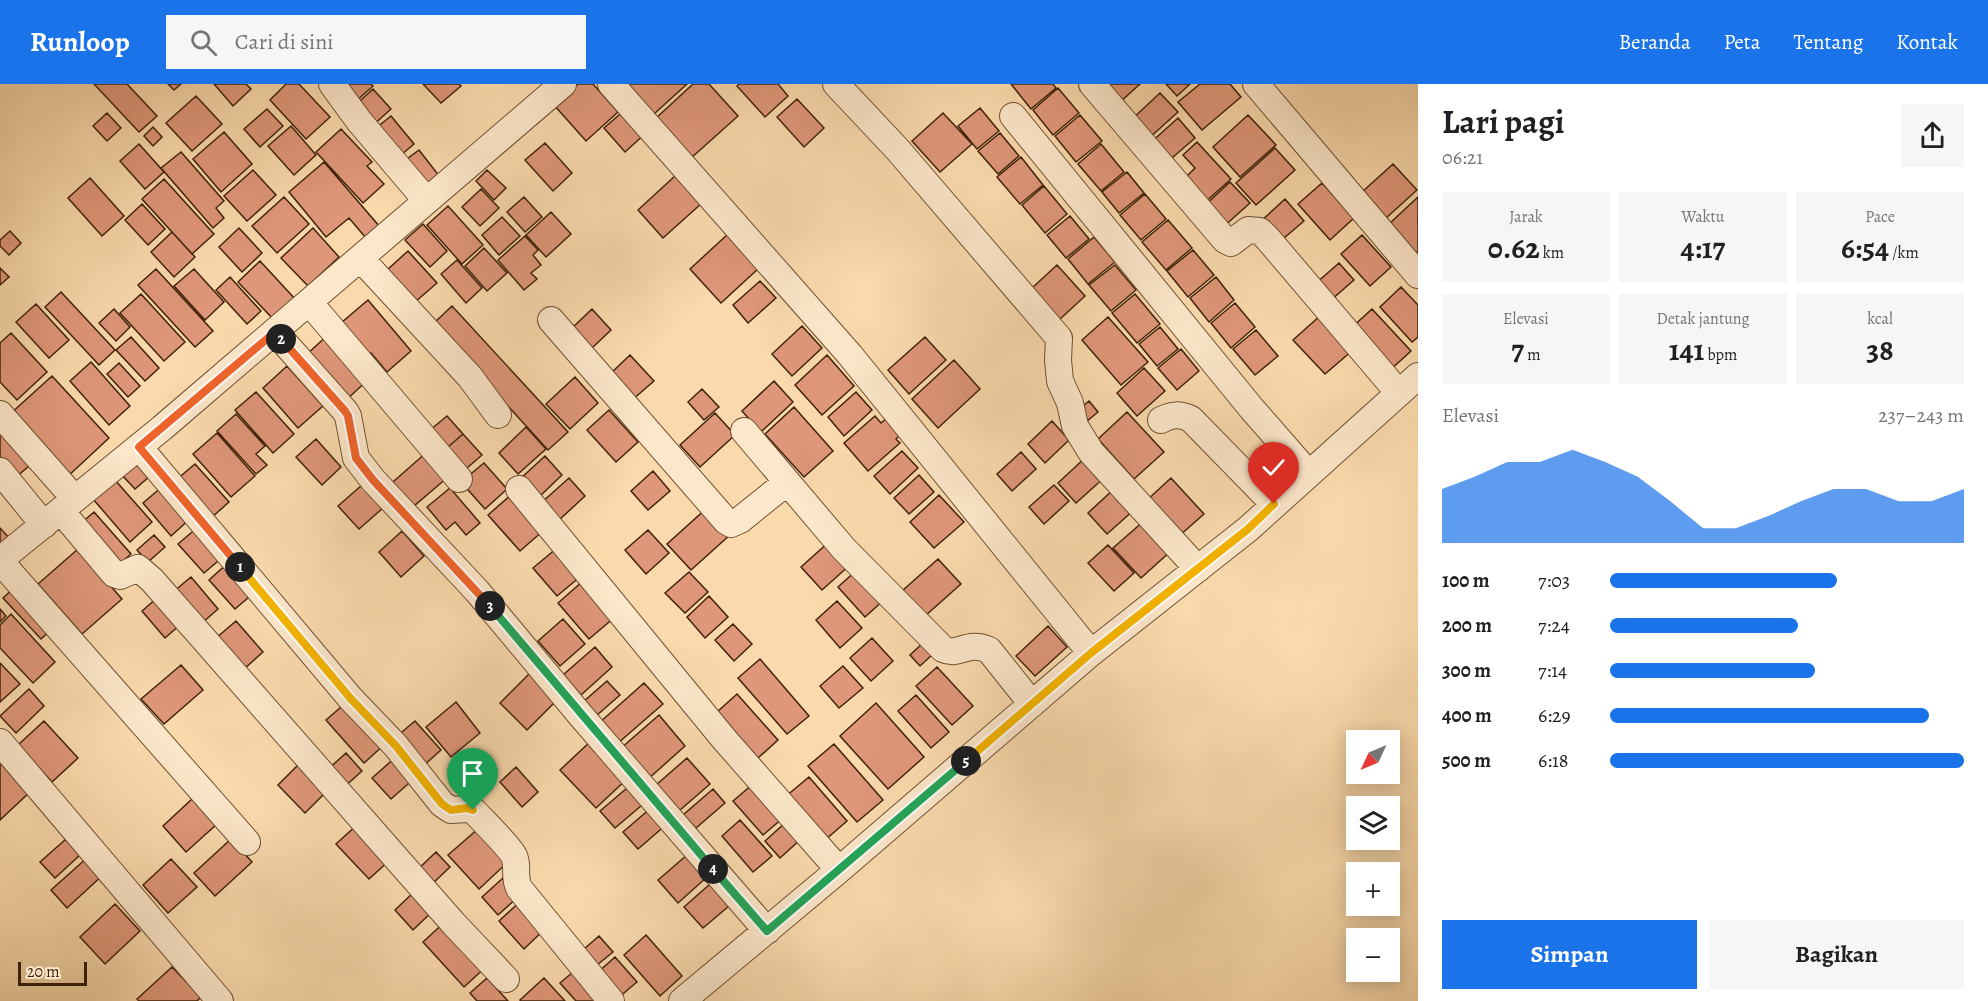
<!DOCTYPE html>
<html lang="id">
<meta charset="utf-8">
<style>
body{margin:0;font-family:Alegreya,serif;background:#f6f6f6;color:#202124;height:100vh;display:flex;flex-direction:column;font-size:22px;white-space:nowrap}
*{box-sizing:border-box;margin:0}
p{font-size:20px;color:#757577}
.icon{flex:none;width:33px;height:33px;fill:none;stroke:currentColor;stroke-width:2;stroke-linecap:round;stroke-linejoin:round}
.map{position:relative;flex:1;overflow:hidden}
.panel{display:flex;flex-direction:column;background:#fff;width:570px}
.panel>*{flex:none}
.needle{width:39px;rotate:226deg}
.fabs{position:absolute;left:1346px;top:646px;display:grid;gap:12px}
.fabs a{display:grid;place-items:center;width:54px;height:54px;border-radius:0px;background:#fff;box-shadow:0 3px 15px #0003;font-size:30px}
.scale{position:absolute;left:18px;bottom:15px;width:69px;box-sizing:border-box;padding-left:6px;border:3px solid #402209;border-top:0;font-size:16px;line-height:21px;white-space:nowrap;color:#402209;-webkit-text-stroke:4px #fce7ca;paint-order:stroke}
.pin{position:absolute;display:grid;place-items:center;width:51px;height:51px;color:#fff;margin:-62px -26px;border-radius:50% 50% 50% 0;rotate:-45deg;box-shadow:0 0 6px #0007}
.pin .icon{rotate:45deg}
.km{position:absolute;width:30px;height:30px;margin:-15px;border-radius:50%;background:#222;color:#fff;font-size:16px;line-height:30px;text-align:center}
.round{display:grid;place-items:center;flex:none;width:63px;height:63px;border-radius:0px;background:#f6f6f6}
.summary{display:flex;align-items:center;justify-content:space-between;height:102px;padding:0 24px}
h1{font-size:33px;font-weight:700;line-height:45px}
.stats{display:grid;grid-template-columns:repeat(3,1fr);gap:9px;height:102px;padding:6px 24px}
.stats div{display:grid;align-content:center;border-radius:0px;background:#f6f6f6;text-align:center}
.stats b{font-size:30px;font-weight:700}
.stats small{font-size:16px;font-weight:400}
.stats p{font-size:16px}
.chart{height:168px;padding:12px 24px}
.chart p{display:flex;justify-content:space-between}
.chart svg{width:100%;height:108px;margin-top:6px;fill:#1a73e8;opacity:.7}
.primary-button{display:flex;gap:12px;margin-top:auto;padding:12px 24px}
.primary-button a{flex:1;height:69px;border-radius:0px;background:#1a73e8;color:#fff;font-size:24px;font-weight:700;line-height:69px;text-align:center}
.primary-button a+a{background:#f6f6f6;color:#202124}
ul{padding:0 24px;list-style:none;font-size:20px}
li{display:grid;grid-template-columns:96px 72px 1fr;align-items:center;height:45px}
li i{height:15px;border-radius:8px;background:#1a73e8}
header{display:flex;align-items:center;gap:36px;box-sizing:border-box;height:84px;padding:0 30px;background:#1a73e8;color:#fff}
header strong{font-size:28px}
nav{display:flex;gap:33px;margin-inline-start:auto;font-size:21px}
.search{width:420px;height:54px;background:#f6f6f6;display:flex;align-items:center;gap:15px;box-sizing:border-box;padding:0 21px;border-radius:0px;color:#757577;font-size:22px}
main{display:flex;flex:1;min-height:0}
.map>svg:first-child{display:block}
</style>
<header>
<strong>Runloop</strong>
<div class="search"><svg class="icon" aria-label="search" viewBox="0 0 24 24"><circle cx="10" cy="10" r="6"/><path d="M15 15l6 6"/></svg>Cari di sini</div>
<nav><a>Beranda</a><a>Peta</a><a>Tentang</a><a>Kontak</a></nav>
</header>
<main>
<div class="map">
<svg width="1418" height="917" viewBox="0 0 1418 917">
<rect width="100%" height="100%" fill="#fadaad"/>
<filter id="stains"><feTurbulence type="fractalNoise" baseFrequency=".00333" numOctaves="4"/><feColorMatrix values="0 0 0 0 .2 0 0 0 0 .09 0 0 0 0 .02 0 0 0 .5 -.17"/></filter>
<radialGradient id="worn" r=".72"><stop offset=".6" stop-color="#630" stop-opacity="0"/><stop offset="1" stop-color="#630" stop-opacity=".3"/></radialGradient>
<path fill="#df9779" stroke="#402209" stroke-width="1.5" d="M94,0H127L157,32L139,48Z
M168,0H181L174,6Z
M214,0H246L251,5L233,22Z
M286,0H299L330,33L306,55L270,16Z
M339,0H371L373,2L355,18Z
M423,0H459L461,2L441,19Z
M578,0H593L618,28L586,57L554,21Z
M627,0H687L654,30Z
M693,0H709L738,32L690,75L654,36Z
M739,0H778L788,12L765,33L737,2Z
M1011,0H1053L1056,4L1031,25Z
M1101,0H1140L1119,19Z
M1166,0H1190L1177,12Z
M1200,0H1230L1241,13L1202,46L1178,18Z
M1058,4L1079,29L1053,51L1033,26Z
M373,5L391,25L370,44L352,24Z
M1160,9L1178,28L1148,55L1131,36Z
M196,12L222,40L192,67L166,39Z
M797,15L824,44L804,63L777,33Z
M980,24L999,47L977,65L958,42Z
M267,25L283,42L260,63L244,45Z
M626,25L647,48L625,68L604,44Z
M107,29L121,44L107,57L93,42Z
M943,29L972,60L940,88L912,57Z
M1080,31L1102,57L1076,78L1055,52Z
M1248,31L1276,61L1240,93L1213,63Z
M391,32L414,60L394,77L371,48Z
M1178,34L1195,54L1165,80L1148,61Z
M291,42L316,71L294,91L268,62Z
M153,43L162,53L153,62L144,52Z
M341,45L372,78L367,82L384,100L363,119L316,68Z
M224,48L252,80L221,108L193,75Z
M1000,49L1019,72L998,90L978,67Z
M1197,58L1231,95L1202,121L1181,98L1195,84L1183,71Z
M545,59L572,89L553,107L525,76Z
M139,60L164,88L145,105L120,77Z
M1101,60L1124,88L1101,107L1078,80Z
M1275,64L1295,86L1256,121L1236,99Z
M419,66L440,93L420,108L399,81Z
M181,68L224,117L216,124L224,134L213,144L161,84Z
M1021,73L1043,101L1020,120L997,93Z
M324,78L380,143L366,154L349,134L326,153L289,108Z
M1393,80L1417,106L1385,135L1361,109Z
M253,86L276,111L247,137L224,112Z
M487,86L506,104L494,116L476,97Z
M1127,88L1144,109L1119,129L1102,108Z
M676,91L702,119L663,154L638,126Z
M90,94L124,132L102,152L68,114Z
M164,95L214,150L192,170L142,115Z
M1230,98L1250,119L1222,144L1203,123Z
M1322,99L1354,134L1330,156L1298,120Z
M1044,102L1067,130L1045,149L1022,121Z
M481,105L499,124L480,142L462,123Z
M1145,110L1166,135L1141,156L1120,131Z
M284,113L309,140L277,169L252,142Z
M524,113L542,133L525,148L507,128Z
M1418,113V167L1415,170L1388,141Z
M1285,115L1304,137L1277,160L1259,139Z
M142,120L165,145L148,161L125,136Z
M448,122L483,161L462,180L427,141Z
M551,128L571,150L546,173L526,151Z
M1070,132L1089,155L1066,174L1047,151Z
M502,133L520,152L499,171L482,151Z
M1168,136L1192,164L1166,186L1142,158Z
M423,140L447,167L430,183L405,156Z
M239,144L262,169L242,188L219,163Z
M313,144L339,173L308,202L281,174Z
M10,147L21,159L9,171L0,162V156Z
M172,148L195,173L174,193L151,168Z
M728,150L759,184L721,219L690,185Z
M1362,151L1391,183L1370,202L1341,170Z
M525,152L538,166L533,171L541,181L531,189L537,195L524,206L498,176Z
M1094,153L1115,178L1088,200L1068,175Z
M484,164L507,189L487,207L465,182Z
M1193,166L1214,191L1188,213L1167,187Z
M408,167L437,199L415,218L387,186Z
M457,176L482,204L466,219L441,190Z
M260,177L296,216L274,236L238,198Z
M1339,179L1354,196L1330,217L1315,200Z
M1057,181L1085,212L1059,236L1031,205Z
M1115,181L1136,206L1111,227L1089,201Z
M0,184L9,193L0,201Z
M156,185L213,247L195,263L138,201Z
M194,185L224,218L205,236L174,202Z
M230,193L261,227L247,240L216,206Z
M1216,193L1234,216L1209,238L1190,214Z
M760,197L776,214L748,239L733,221Z
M1401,203L1418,221V253L1412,258L1380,223Z
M61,208L115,266L99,281L45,223Z
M141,210L185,258L164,277L120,229Z
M1135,210L1160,240L1137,259L1112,229Z
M368,216L411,267L387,288L371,269L362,276L335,244Z
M1235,219L1255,243L1231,264L1211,239Z
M36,220L69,256L49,274L16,238Z
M452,222L568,348L548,366L433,240Z
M114,225L130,243L116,257L99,239Z
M592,225L611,246L591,265L572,244Z
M1372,225L1411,267L1388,288L1350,245Z
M1321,231L1353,266L1325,290L1293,256Z
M1108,233L1148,278L1121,301L1082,256Z
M802,242L822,264L792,292L772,270Z
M1160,243L1178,265L1157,282L1139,260Z
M1256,246L1278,272L1255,291L1233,265Z
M11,249L47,288L17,316L0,298V259Z
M330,249L370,294L345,317L305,272Z
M131,253L159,284L145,297L116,266Z
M925,253L946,276L909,310L888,286Z
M1181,265L1199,287L1177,306L1158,284Z
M630,271L654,297L632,316L609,291Z
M827,271L854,302L822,331L795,301Z
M954,276L980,305L938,344L912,315Z
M91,278L130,322L109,341L70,297Z
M119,279L140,302L128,313L107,290Z
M287,282L323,322L298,344L263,304Z
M1144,284L1165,307L1137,332L1117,309Z
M52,292L109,354L66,394L9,331Z
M575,293L598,319L570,345L546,320Z
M774,297L793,318L761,348L742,327Z
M702,305L719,323L704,336L688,318Z
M256,308L294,350L273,369L235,326Z
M856,308L872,326L844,352L828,333Z
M1089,317L1098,328L1086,338L1077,327Z
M794,323L833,367L804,393L765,350Z
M609,326L638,358L616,378L587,346Z
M1127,328L1164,368L1134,395L1098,355Z
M715,329L735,351L700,383L680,361Z
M893,329L907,345L896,355L900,359L868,387L844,359L875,332L881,339Z
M236,330L265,362L256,370L267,381L256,390L217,347Z
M447,332L463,350L440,370L424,351Z
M1052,337L1069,356L1045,379L1028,360Z
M0,338L36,376L15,394L0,378Z
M526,343L546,365L518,390L499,369Z
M217,349L255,392L231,413L193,370Z
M463,350L482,371L459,391L440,370Z
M316,355L341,383L322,401L296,373Z
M902,367L918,384L890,410L874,392Z
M427,368L448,393L407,428L386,404Z
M1021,368L1036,385L1012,407L997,390Z
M142,369L157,386L135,405L119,388Z
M545,372L562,391L538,414L520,395Z
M1086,373L1105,393L1076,419L1058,399Z
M484,379L507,405L485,425L461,398Z
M195,380L229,418L210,435L176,396Z
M653,387L670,407L648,426L631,407Z
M919,391L934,408L909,430L894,414Z
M569,394L585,412L557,438L541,419Z
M1171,394L1204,430L1178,453L1146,417Z
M115,396L152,438L130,458L93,415Z
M362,401L383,424L359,445L338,422Z
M1054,401L1069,417L1044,440L1029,423Z
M163,402L191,434L171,452L143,419Z
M450,404L480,439L466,451L455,438L446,446L427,423Z
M1115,404L1135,425L1107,450L1088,429Z
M512,410L544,446L520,467L488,431Z
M939,411L964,438L934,464L910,438Z
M708,423L731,450L691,486L667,460Z
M94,428L131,470L117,482L80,440Z
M1145,436L1172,466L1141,494L1113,464Z
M198,443L224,472L204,489L178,460Z
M0,444L10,455L0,464Z
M648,446L669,469L646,490L625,466Z
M402,447L424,472L401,493L379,468Z
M154,451L165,463L148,478L137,466Z
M830,457L851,480L822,506L801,483Z
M1108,461L1134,489L1114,507L1088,479Z
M557,464L581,492L557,512L533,484Z
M78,465L122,515L82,550L38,500Z
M938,475L961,500L925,532L902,507Z
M230,477L256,507L235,525L209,496Z
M858,485L885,515L865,533L838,503Z
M689,488L708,508L685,529L665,509Z
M191,493L218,525L201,540L173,508Z
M583,497L615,533L589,555L558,519Z
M15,503L53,544L41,555L3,514Z
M709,512L728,533L705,554L687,533Z
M158,513L181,540L165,554L142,527Z
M837,517L862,544L840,564L816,536Z
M0,525L6,532L0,538Z
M11,530L55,578L33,599L0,564V541Z
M563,535L585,560L560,582L538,557Z
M236,537L263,568L243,586L216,554Z
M733,540L752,560L734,577L715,556Z
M1048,542L1067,563L1035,592L1016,572Z
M872,554L893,577L871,597L850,574Z
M924,558L934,569L920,582L910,571Z
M595,563L612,583L581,611L563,591Z
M760,575L809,632L787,650L738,594Z
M0,579L20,600L0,618Z
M181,581L203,606L164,640L141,615Z
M843,582L863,604L839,624L820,602Z
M937,583L973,622L952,641L916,602Z
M531,588L558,615L527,646L500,619Z
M607,597L620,611L596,632L583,618Z
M644,599L663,620L617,660L599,639Z
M29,605L44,622L16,649L0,632Z
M737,610L778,656L758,674L717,628Z
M916,611L949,648L931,664L898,627Z
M348,617L385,660L364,679L326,636Z
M456,618L480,649L451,673L426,643Z
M876,619L924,673L888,705L840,652Z
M659,631L685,662L647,696L620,665Z
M44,637L78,674L52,698L18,661Z
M415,637L441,666L422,683L396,653Z
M592,656L628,694L596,724L560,686Z
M834,660L883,716L857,738L808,682Z
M346,669L362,687L342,705L325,688Z
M397,672L416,693L391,715L372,694Z
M687,674L710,700L679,727L656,701Z
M302,677L329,705L305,729L278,701Z
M4,678L31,707L0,736V682Z
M516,683L538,708L522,723L500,698Z
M809,693L847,737L824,757L785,713Z
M633,699L648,716L615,744L600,727Z
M753,700L783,734L763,751L733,717Z
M713,705L725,719L696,744L683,731Z
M193,714L217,740L186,768L163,742Z
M652,723L667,740L638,765L623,748Z
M740,736L772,772L753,788L722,752Z
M786,738L801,755L780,774L765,757Z
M359,739L391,775L369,795L336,760Z
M479,744L509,777L479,805L448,771Z
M66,755L80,771L55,794L40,778Z
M231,755L252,778L215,812L194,789Z
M436,768L450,783L429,803L415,788Z
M687,771L707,793L678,819L658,796Z
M88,773L104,790L67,824L51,806Z
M171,775L197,803L168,829L143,801Z
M503,794L519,812L498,831L482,813Z
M710,800L729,822L703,844L684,823Z
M417,805L435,825L413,846L395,826Z
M524,814L549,841L524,865L499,837Z
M115,820L140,847L105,880L80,853Z
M448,835L489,880L464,903L423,858Z
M646,851L682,892L660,912L624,871Z
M599,852L613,868L597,881L584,865Z
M615,873L637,898L618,914L596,890Z
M172,883L201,913L197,917H139L137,915Z
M579,883L607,917H576L560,899Z
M487,894L508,917H477L470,909Z
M544,894L565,917H521L520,916Z"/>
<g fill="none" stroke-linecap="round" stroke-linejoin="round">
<g stroke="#6e5032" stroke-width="28">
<path id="minor" d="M332,0L359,37L426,116
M611,0L850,271L1091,569
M836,0L898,66L1059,254L1058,276L1060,297L1070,319L1075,342L1091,368L1198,485
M1092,0L1225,156L1231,159L1248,146L1260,147L1268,155L1398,308
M1256,0L1418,191
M1013,32L1252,325L1308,389
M361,175L470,293L498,331
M309,218L459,395
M551,236L726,437L731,440L740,436L786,399
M275,248L345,327L348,332L356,374L373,396L477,507L582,633L767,847
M0,330L75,415
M1161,336C1172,330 1180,330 1191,335L1274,420
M744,347L844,465L943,565C960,573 966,556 989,566L1032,620
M139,363L351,615L396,662L442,720L451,726L467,725L473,726C482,736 509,762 514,772C519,783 513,791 519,804L611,917
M0,387L44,441
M519,405L724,655L839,786
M61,427L114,490L120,492L138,484L152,496L454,840L506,895
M0,476L162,344L563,0
M0,477L247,758
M0,658L220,917
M682,917L839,786L1091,569L1248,445L1418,292"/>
</g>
<use href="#minor" stroke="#fce7ca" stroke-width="26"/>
</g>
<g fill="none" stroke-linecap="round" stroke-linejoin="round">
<g stroke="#fff" stroke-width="12">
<path id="split-1" d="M240,483L351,615L396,662L442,720L451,726L467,724L473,726"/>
</g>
<g stroke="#fff" stroke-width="12">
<path id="split-2" d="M240,483L139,363L275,248L281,255"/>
</g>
<g stroke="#fff" stroke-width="12">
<path id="split-3" d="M281,255L345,327L348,332L356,374L373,396L490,522"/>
</g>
<g stroke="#fff" stroke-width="12">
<path id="split-4" d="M490,522L713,785"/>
</g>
<g stroke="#fff" stroke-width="12">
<path id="split-5" d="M713,785L767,847L966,677"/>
</g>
<g stroke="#fff" stroke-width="12">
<path id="split-6" d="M966,677L1091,569L1248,445L1274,420"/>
</g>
<use href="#split-1" stroke="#f5b400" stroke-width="8"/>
<use href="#split-2" stroke="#f0652b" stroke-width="8"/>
<use href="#split-3" stroke="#f0652b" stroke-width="8"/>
<use href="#split-4" stroke="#22a559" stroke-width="8"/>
<use href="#split-5" stroke="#22a559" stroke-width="8"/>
<use href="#split-6" stroke="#f5b400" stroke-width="8"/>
</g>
<rect width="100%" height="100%" filter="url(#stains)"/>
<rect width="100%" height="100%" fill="url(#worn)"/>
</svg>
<div class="fabs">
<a><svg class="needle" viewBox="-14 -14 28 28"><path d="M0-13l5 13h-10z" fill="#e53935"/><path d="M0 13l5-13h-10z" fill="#757577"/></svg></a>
<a><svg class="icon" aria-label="layers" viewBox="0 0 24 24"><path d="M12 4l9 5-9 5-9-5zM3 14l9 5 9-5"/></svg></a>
<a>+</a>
<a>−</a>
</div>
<div class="scale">20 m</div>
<div class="pin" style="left:473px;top:726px;background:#1e9e55"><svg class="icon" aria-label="arrive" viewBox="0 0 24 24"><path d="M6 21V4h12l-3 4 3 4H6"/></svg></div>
<div class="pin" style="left:1274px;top:420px;background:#d93025"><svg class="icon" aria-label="check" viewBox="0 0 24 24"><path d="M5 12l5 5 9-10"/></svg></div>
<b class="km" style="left:240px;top:483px">1</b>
<b class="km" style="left:281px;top:255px">2</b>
<b class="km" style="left:490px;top:522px">3</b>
<b class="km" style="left:713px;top:785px">4</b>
<b class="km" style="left:966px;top:677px">5</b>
</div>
<section class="panel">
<div class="summary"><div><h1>Lari pagi</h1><p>06:21</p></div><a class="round"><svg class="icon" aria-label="share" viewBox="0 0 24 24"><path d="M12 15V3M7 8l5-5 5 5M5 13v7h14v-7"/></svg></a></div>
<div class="stats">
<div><p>Jarak</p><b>0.62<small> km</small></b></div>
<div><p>Waktu</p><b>4:17</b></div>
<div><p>Pace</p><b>6:54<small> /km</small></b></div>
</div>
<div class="stats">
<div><p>Elevasi</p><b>7<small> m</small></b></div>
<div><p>Detak jantung</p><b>141<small> bpm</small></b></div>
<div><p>kcal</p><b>38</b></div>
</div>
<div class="chart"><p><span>Elevasi</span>237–243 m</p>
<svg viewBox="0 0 160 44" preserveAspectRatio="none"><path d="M0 44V22L10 17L20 11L30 11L40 6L50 11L60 17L70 27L80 38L90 38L100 33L110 27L120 22L130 22L140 27L150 27L160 22V44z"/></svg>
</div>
<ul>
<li><b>100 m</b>7:03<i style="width:64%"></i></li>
<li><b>200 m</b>7:24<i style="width:53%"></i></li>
<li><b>300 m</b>7:14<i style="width:58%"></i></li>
<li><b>400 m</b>6:29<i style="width:90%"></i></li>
<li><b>500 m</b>6:18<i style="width:100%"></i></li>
</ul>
<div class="primary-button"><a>Simpan</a><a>Bagikan</a></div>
</section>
</main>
